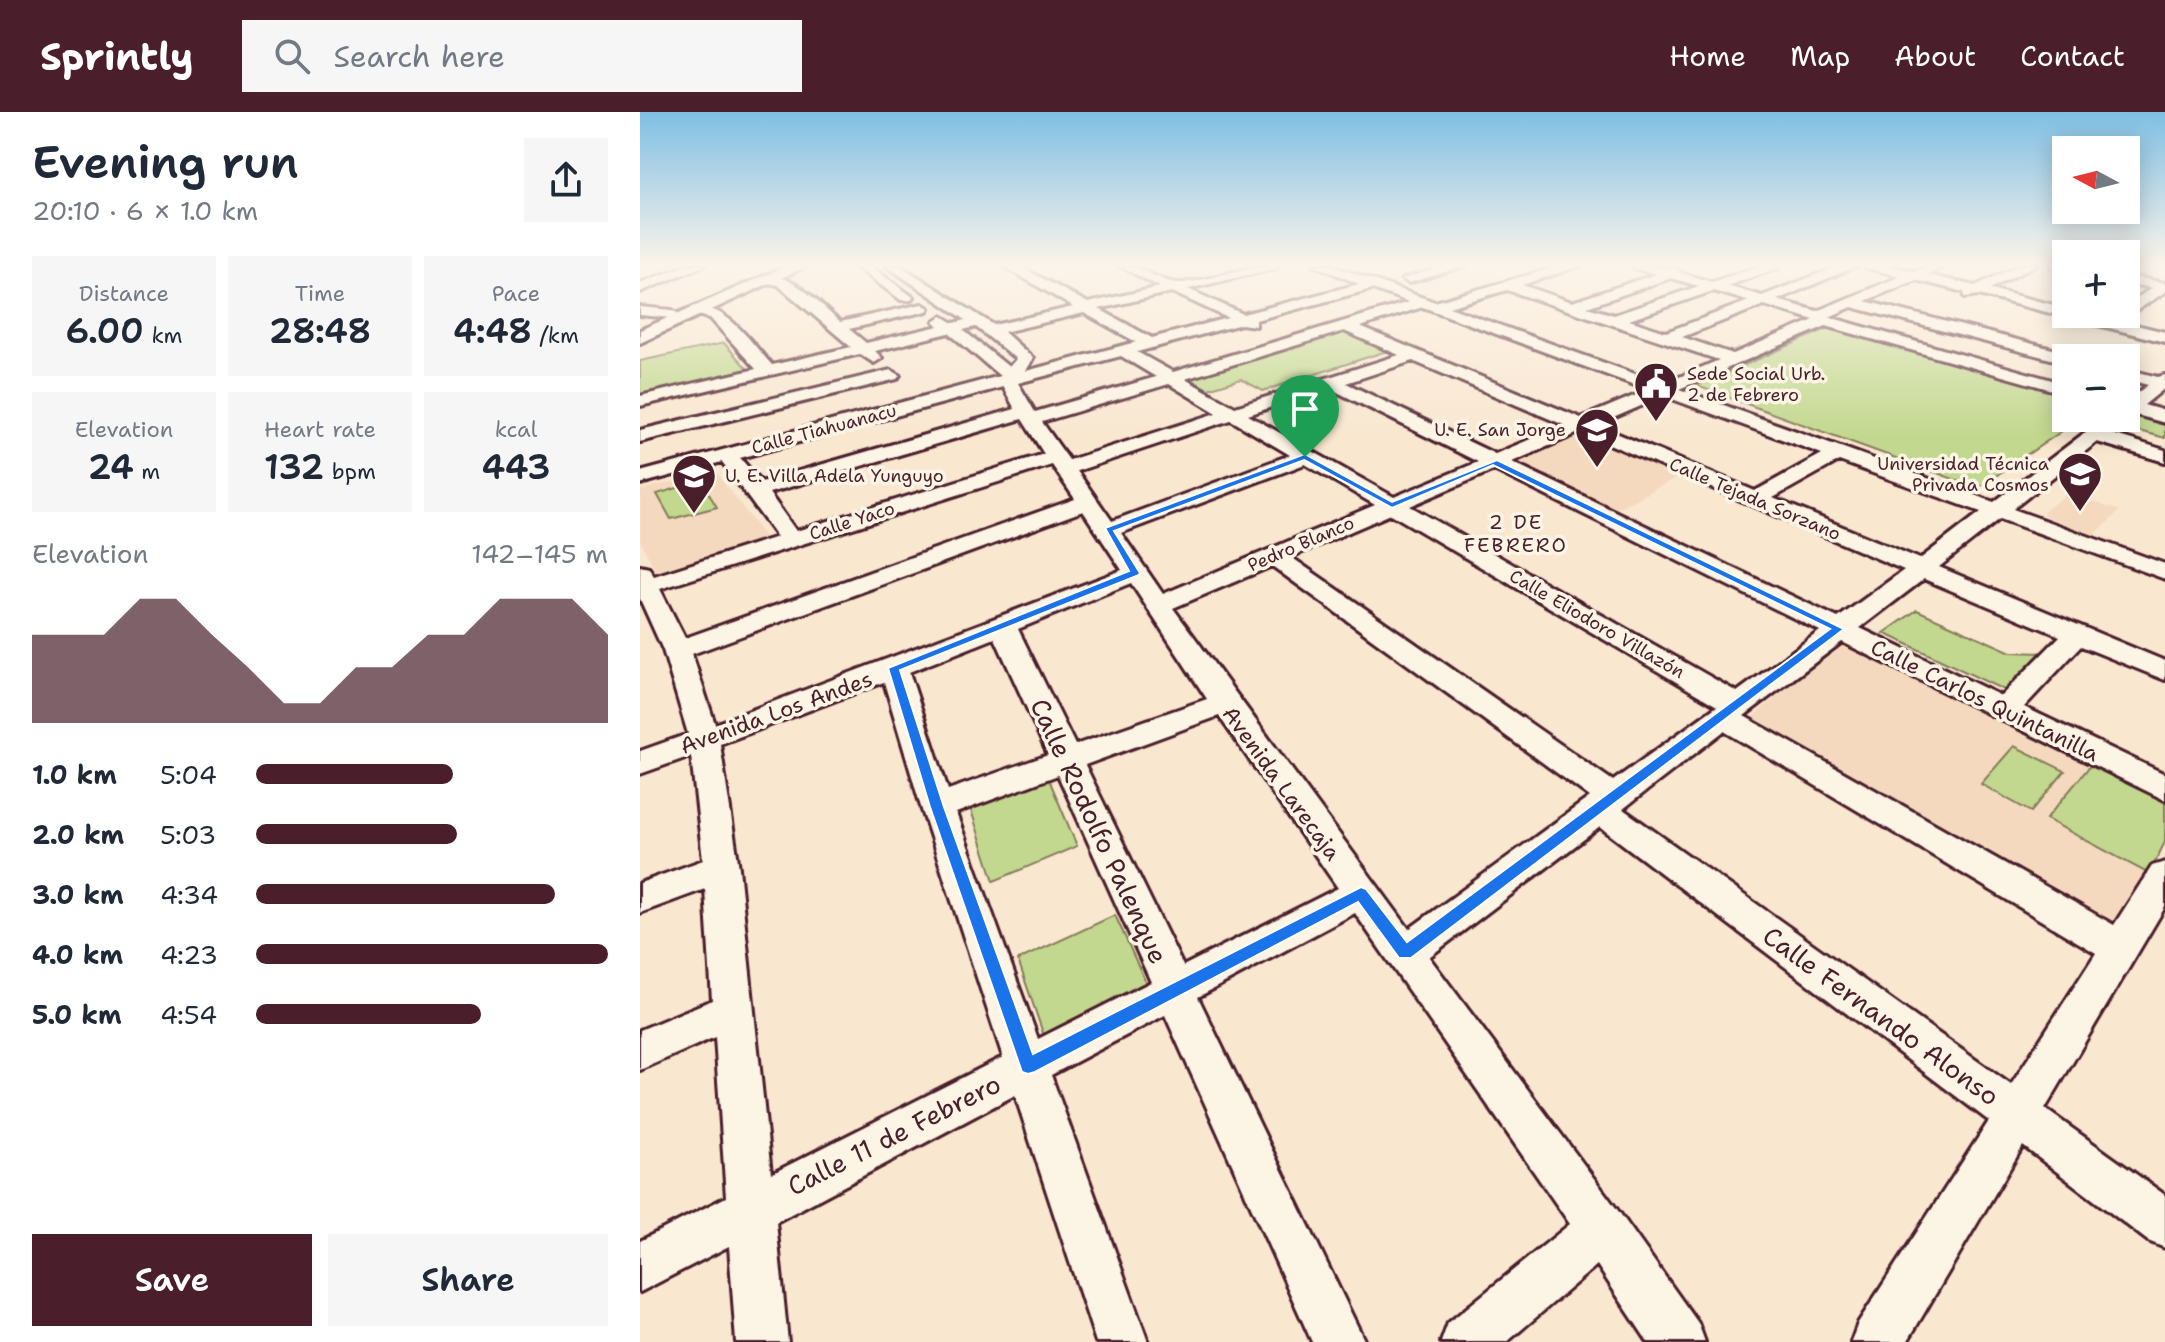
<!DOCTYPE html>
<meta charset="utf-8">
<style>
body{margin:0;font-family:"Shantell Sans",sans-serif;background:#f6f6f7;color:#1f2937;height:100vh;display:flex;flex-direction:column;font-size:30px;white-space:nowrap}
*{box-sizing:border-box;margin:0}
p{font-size:26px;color:#747a83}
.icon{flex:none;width:44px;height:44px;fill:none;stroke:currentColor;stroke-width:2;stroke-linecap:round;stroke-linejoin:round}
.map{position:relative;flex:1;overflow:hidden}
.sheet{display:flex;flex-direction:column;background:#fff;width:640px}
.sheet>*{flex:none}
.needle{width:52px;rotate:277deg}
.fabs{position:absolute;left:1412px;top:24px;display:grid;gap:16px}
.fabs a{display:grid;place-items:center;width:88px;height:88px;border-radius:0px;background:#fff;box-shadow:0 4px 20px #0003;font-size:40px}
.pin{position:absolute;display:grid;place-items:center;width:68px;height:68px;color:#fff;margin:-82px -34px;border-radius:50% 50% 50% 0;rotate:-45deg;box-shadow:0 0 8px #0007}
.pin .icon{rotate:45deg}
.round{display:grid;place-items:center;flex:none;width:84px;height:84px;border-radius:0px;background:#f6f6f7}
.headline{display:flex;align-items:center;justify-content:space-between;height:136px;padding:0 32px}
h1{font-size:44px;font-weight:600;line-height:60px}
.figures{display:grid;grid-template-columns:repeat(3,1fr);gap:12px;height:136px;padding:8px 32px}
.figures div{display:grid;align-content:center;border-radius:0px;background:#f6f6f7;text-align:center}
.figures b{font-size:34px;font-weight:600}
.figures small{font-size:22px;font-weight:400}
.figures p{font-size:22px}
.chart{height:224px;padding:16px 32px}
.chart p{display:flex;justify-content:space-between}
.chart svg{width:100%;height:144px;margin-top:8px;fill:#4a1f2b;opacity:.7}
.button{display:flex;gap:16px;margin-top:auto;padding:16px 32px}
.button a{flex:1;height:92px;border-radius:0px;background:#4a1f2b;color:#fff;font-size:32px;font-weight:600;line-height:92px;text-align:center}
.button a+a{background:#f6f6f7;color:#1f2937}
ul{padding:0 32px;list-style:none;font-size:26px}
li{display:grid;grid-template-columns:128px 96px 1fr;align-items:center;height:60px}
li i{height:20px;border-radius:10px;background:#4a1f2b}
header{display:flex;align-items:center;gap:48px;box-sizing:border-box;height:112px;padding:0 40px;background:#4a1f2b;color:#fff}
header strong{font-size:38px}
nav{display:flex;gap:44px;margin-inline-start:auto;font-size:28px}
.search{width:560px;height:72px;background:#f6f6f7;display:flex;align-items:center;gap:20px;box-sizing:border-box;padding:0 28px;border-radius:0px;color:#747a83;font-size:30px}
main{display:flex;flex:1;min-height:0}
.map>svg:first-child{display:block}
</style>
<header>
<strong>Sprintly</strong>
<div class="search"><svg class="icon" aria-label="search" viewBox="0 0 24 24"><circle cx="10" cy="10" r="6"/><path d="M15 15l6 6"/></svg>Search here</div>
<nav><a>Home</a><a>Map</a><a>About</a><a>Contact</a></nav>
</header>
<main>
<section class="sheet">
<div class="headline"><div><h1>Evening run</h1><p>20:10 · 6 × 1.0 km</p></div><a class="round"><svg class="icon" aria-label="share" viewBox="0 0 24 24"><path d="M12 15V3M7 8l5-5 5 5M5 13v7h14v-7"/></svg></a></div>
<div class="figures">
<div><p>Distance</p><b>6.00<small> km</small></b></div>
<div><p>Time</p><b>28:48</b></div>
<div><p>Pace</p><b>4:48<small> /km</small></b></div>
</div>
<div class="figures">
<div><p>Elevation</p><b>24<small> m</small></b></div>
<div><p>Heart rate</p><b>132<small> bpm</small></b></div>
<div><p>kcal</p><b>443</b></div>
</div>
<div class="chart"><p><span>Elevation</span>142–145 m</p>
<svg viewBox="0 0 160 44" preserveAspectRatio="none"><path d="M0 44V17L10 17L20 17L30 6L40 6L50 17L60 27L70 38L80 38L90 27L100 27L110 17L120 17L130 6L140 6L150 6L160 17V44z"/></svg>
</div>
<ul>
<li><b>1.0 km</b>5:04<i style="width:56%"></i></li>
<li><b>2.0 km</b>5:03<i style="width:57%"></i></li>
<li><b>3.0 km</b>4:34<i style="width:85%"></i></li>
<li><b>4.0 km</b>4:23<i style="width:100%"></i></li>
<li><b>5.0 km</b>4:54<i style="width:64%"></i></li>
</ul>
<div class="button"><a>Save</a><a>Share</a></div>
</section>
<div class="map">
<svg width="1525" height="1230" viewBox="0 0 1525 1230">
<rect width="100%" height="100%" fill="#f9e7d0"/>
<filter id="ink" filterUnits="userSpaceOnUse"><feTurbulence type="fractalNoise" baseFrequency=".0125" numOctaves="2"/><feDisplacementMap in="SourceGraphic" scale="16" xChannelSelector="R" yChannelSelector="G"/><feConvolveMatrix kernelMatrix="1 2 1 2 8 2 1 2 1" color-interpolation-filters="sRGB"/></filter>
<g filter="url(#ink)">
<path fill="#f4d9bf" d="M939,320H945L1044,362L972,399L871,350Z
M75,359L135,438L23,474L0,428V378Z
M1428,381L1448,388L1480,399L1453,424L1405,404L1403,400Z
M1206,526L1525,684V730L1474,817L1113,612L1111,606Z"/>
<path fill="#c2d88e" stroke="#867c5c" stroke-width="2" d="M699,214L753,237L623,279L601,267L568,277L539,261Z
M1194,214L1426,280V306H1441L1338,376L1057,274Z
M84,231L111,261L0,285V249Z
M1486,298L1525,309V326L1473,312L1479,306H1486Z
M61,369L77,395L31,407L17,382Z
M1277,498L1371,540L1407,541L1370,581L1244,521Z
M1374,634L1425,659L1391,700L1341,672Z
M1454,649L1525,684V730L1509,762L1406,707Z
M408,665L437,734L354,769L330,695Z
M475,803L507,873L404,924L378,848Z"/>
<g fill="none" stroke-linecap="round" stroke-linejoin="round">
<g stroke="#4a1f2b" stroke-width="6">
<path id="minor" d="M47,153H65L0,180V171Z
M214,153H229L273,185L271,188H261Z
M245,153H259L354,213L433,195L362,153H377L448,191L520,175L478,153C501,153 521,171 538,171C570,170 602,153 638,153L637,156L548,177L603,202L719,172L674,153H691L795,190L923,153H943L882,173L932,190L1016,162L994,156L993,153L1036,156L1042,161L1072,170L1122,153H1139L1138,156L1087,174L1122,184L1202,153H1219L1137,188L1177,199L1261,164L1226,156L1225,153H1246L1274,159L1290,153H1306L1288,163L1335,174L1380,153H1395L1350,177L1426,196V202H1450L1525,220V230L1339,183L1325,185L1324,180L1276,168L1225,189L1432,242L1434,246H1426V251L1212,195L1189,205L1426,272V282L1186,214L1039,277L1354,390L1464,306H1485L1469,321L1525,338V350L1457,330L1373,397L1525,452V467L1360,407L1299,455L1525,549V568L1441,534L1384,595L1525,662V688L1202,530L1104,604L1474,813L1512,754L1525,750V795L1405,997L1525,1083V1136L1508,1129L1383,1034L1267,1230H1211L1218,1211L1349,1009L960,715L789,845L979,1100L1058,1211L1065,1230H1008L957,1153L867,1230H801L808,1211L930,1112L715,801L558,885L725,1230H672L525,903L411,963L508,1230H456L375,983L136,1110L148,1230H96L89,1134L0,1180V1129L86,1085L75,925L0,958V918L72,888L65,777L0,801V771L63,748L51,644L0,662V639L48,622L23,538L0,487V454L9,456L14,464L137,425L82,350L0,372V360L360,264L309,221L235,239L242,246L234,251L220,242L0,294V284L116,257L70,206L53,202V196C86,190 111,231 132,253L211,235L138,173L123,170V164C153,160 179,192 200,210L282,192L289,196L287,199L209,217L226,231L299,214L294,209L302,204L314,211L326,208ZM1031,166L1059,174L974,203L947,195ZM732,177L769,190L533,260L497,240L601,212L616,214V208ZM867,178L1079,248L1023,272L809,195ZM1073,179L1109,189L1026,220L989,208ZM532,180L588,206L512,226L459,197ZM1124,193L1174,208L1093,242L1042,225ZM783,195L1008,278L941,306L720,215ZM444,201L496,230L386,259L393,246L364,220ZM336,215L376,247L369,255L323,218ZM704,219L759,243L595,295L545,267ZM481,244L516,265L395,300L378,271ZM773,249L924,313L855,342L706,271ZM529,272L577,301L429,348L402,310ZM363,275L375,297L121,370L100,346ZM689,276L838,350L754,385L608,303ZM1024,284L1182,342L1115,379L957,313ZM382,307L404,342L156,419L129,381ZM591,308L650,343L472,409L437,359ZM941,320L1264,458L1198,506L872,350ZM1199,349L1341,400L1280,447L1133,386ZM665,352L735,393L523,482L481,421ZM412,353L435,387L45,526L20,477ZM854,358L1180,519L1097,580L770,394ZM443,399L482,458L75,612L52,542ZM751,402L1077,594L973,669L651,445ZM632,454L950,685L769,817L533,496ZM1284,467L1420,524L1361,584L1220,516ZM491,471L567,587L435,633L378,517ZM355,526L408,643L308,678L269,560ZM244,570L281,695L363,945L131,1062L99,756L80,632ZM579,604L698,776L543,854L445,653ZM1084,619L1456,841L1371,973L983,697ZM418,663L511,870L398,927L316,701Z
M808,153H828L769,171L762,167Z
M1411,153H1426V158L1413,156Z
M1486,163L1525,171V180L1491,202H1481H1486V193L1512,176L1486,171Z
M0,195L32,198L39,202L32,206L0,203Z
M1486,257L1518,265L1525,263V276L1504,293L1525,299V311L1493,302L1486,304V289L1508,273L1486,267Z
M251,258L260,263L257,267L0,330V318Z"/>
</g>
<g stroke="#4a1f2b" stroke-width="6">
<path id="major" d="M149,153H169L0,231V218Z"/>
</g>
<use href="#minor" fill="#fcf5e5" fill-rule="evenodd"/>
<use href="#major" fill="#fcf5e5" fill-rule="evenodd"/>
</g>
</g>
<linearGradient id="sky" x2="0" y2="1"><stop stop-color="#7fbfe4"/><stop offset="0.47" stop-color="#fcf4ea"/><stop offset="1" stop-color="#fcf4ea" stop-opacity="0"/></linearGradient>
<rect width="1525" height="325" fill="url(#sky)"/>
<path fill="#1a73e8" stroke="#fff" stroke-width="2" fill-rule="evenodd" d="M665,342L752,390L857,348L1204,517L771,846H759L718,790L395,960L388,962L382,960L290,695L248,556L489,459L465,416ZM664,348L752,396L853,353L1190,517L767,830L726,777L721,775L393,942L304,695L260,558L499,463L500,461L474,419Z"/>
<defs>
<g id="civic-pin" transform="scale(2.3)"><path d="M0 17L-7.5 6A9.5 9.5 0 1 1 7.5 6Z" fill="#4a1f2b" stroke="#fcf5e5"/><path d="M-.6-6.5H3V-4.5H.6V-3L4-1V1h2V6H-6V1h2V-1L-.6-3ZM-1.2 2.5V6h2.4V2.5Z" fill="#fff"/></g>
<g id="school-pin" transform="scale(2.3)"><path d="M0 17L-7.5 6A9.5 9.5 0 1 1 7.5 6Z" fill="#4a1f2b" stroke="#fcf5e5"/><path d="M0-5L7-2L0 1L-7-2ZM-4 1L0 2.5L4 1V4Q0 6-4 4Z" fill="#fff"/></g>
<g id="university-pin" transform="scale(2.3)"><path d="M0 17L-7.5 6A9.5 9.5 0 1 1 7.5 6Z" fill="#4a1f2b" stroke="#fcf5e5"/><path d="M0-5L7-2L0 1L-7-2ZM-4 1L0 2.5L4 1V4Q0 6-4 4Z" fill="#fff"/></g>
</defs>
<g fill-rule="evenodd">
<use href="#civic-pin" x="1016" y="272"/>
<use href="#school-pin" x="957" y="318"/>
<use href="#university-pin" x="1440" y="362"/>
<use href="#school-pin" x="54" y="364"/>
</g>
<g text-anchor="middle" stroke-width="7" stroke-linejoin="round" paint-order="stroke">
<g font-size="18" fill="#4a1f2b" stroke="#fcf5e5" text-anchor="start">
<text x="1047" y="268">Sede Social Urb.<tspan x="1047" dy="21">2 de Febrero</tspan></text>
<text x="926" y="324" text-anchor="end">U. E. San Jorge</text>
<text x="1409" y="358" text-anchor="end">Universidad Técnica<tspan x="1409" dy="21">Privada Cosmos</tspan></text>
<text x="85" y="370">U. E. Villa Adela Yunguyo</text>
</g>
<g font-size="18" fill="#4a1f2b" stroke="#fcf5e5">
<text transform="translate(184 317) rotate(-15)" y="6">Calle Tiahuanacu</text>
<text transform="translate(1115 387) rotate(23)" y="6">Calle Tejada Sorzano</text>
<text transform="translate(212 409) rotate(-18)" y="6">Calle Yaco</text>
<text transform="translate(661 432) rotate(-23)" y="6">Pedro Blanco</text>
<text transform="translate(957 512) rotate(30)" y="6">Calle Eliodoro Villazón</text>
</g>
<g font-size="20" letter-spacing="2" fill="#4a1f2b" stroke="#fcf5e5">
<text x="876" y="417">2 DE<tspan x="876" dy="23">FEBRERO</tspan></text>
</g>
<g font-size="22" fill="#4a1f2b" stroke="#fcf5e5">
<text transform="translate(1345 588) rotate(26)" y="8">Calle Carlos Quintanilla</text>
<text transform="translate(136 600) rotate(-20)" y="8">Avenida Los Andes</text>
<text transform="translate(642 671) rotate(54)" y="8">Avenida Larecaja</text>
</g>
<g font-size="26" fill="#4a1f2b" stroke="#fcf5e5">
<text transform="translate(459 719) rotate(65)" y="9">Calle Rodolfo Palenque</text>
<text transform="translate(1241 904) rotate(36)" y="9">Calle Fernando Alonso</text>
<text transform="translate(254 1023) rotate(-27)" y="9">Calle 11 de Febrero</text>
</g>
</g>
</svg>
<div class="fabs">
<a><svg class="needle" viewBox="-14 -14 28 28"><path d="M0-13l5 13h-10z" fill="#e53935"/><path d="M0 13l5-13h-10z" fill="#747a83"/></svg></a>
<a>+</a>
<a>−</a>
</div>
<div class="pin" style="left:665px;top:345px;background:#1e9e55"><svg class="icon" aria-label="arrive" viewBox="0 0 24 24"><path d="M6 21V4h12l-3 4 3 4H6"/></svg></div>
</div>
</main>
